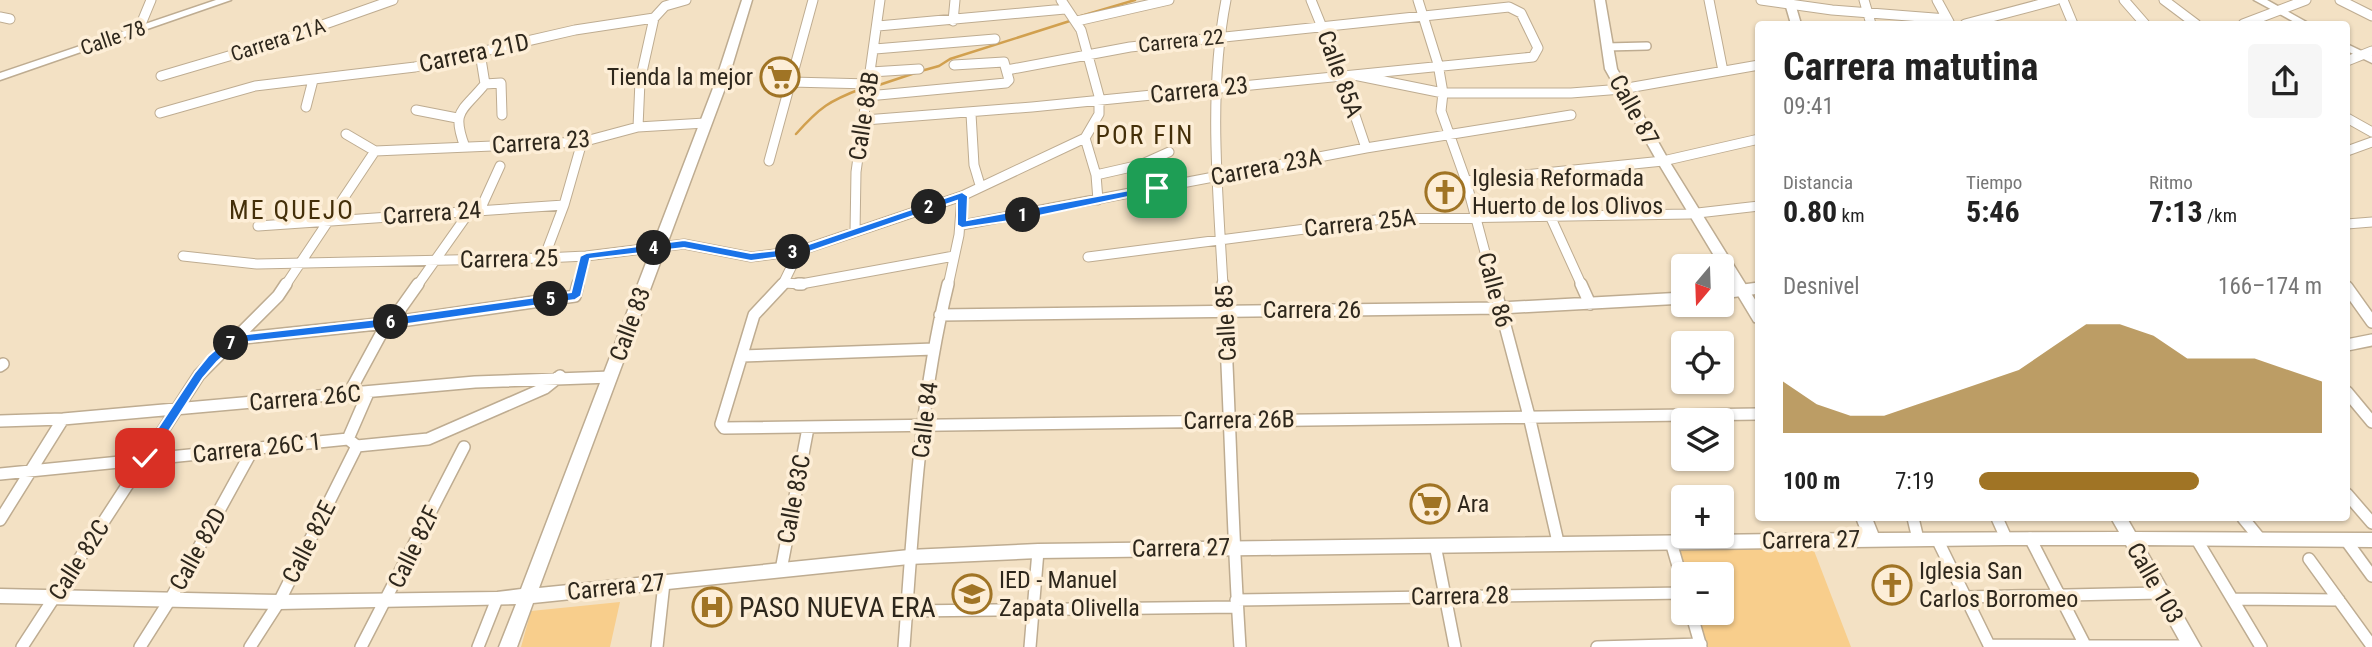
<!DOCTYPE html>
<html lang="es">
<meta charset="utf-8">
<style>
body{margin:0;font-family:"Roboto Condensed",sans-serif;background:#f6f6f6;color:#222;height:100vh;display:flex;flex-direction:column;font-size:26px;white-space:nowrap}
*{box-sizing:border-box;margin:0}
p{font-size:23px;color:#767676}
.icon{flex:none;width:38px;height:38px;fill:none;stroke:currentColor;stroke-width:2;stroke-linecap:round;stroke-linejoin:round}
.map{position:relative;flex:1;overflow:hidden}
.panel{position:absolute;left:1755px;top:21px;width:595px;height:500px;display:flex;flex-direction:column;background:#fff;border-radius:7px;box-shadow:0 2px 5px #0004}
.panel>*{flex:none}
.needle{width:46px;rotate:199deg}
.fabs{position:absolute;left:1671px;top:254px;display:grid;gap:14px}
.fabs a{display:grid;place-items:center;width:63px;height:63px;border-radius:7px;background:#fff;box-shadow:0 2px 5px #0004;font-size:35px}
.pin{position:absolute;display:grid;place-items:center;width:60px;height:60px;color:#fff;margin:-30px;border-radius:14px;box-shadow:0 4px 10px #0006}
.km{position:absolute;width:35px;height:35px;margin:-18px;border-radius:50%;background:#222;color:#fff;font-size:19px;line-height:35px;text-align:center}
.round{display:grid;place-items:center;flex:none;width:74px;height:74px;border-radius:7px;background:#f6f6f6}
.summary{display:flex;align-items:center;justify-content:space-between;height:119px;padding:0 28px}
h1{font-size:38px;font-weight:700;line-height:52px}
.figures{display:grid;grid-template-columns:repeat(3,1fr);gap:10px;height:119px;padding:7px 28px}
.figures div{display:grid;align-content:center}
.figures b{font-size:30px;font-weight:700}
.figures small{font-size:19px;font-weight:400}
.figures p{font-size:19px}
.chart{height:196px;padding:14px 28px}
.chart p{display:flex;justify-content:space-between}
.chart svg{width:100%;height:126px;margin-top:7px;fill:#a07425;opacity:.7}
ul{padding:0 28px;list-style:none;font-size:23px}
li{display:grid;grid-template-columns:112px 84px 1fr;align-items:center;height:52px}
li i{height:18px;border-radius:9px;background:#a07425}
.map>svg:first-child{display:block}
</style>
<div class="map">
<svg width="2372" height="647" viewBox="0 0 2372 647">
<rect width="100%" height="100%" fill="#f3e1c4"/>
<path fill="#f8ce8c" d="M1677,546L1813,548L1851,647H1707L1697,613L1722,612V574H1685Z
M620,602L610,647H521L531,611Z"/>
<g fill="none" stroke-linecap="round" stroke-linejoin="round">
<path stroke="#d1a04f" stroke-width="2.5" d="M1081,16L1135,0
M921,71L939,66L950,59L1073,20
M873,87L915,73
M796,134C820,107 829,101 863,88"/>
<g stroke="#beac91" stroke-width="10">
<path id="pedestrian" d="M1606,47L1647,46"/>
</g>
<g stroke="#beac91" stroke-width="11">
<path id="minor-far1" d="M1061,0L1081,30L1099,96V114L1085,138L1096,175L1098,200
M1311,0L1341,74L1366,148
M1418,0L1438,64L1443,93L1441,111L1466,181L1494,286
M1709,0L1723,71
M1761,0L1832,10L1947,19
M1864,0L1871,24
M1937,0L1949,22
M2063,0L2073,24
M2124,0L2145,24
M2164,0L2196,24
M2340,0L2372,16
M0,17L10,19
M953,21L955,0
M1077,21L1169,0
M1965,24L2056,0
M2243,24L2306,0
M878,26L1065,9
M139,29L151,0
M875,49L995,39
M2347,61L2372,51
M871,72L919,69
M1354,75L1443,93H1571L1622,89L1759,65
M161,76L263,46L393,0
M791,82L870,84
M485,84L501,83L502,115
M868,96L1006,83L1009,80L1004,62L954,65
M306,107L313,80
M416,110L457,118
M160,113L255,86L415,67L575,30L654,18L665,6L686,0
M971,114L974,165L980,185
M2347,118L2372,132
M865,120L1032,107L1533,57L1538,48L1521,13L1509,7L1130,47L1007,70
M638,127L640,81L654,18
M346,134L375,151
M465,147C451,110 462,112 485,84L480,53
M375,151L582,142L638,127L705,123
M2347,151L2372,142
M769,161L813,0
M1096,175L1140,165L1169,152
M1466,181L1663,161L1759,139
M480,210L500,166
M1551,218L1582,286
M2347,224L2372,222
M962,225L1366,148L1571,115
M258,226L564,205
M855,232L856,172L880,0
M183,256L257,264L544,258L586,256L684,244L751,257L799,251L962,196L1085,138
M1088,257L1383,219L1689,214L1759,206
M544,258L564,205L582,142
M784,283L801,284L954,256
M285,286L375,151
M417,286L470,211
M578,286L586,256
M782,286L799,251
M948,286L959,235L962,196
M1223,286C1218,192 1208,93 1226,0"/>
</g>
<g stroke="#beac91" stroke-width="14">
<path id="minor" d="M783,284L754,315L721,424L724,428L1759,414
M798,284H802
M1223,284C1230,405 1232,526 1240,647
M1494,284L1529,416L1558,542
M1581,284L1590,304
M2347,287L2372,322
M1722,293L1759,288
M940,315L1500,308L1684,298
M396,321L401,308L418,284
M235,339L387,323L575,296L578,284
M2347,345L2372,340
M742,356L934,349
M0,366L3,364
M2347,392L2372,422
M348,395L387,323
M0,421L63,419L475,382L611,377
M348,439L368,393
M357,446L428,439L545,388L560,376
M0,474L348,439
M2347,494L2372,523
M1913,518L1918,539
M1997,518L2006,538
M2243,518L2261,540
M0,520L63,419
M2030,538L2085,645
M1937,539L1990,647
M2345,539L2372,576
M2197,540L2261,647
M1671,542L1684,587
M1435,545L1455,647
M2309,559L2372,646
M781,570L808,428
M1966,597L2160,593
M2233,599L2339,600
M1236,600L1684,593
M907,611L1236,607
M1691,612L1701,647
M1989,645L2192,646
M22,647L199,375L278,296L286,284
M140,647L171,598L253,449
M250,647L279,602L357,446L348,439
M361,647L464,447
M478,647L497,599
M657,647L664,583
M904,647C913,526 919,402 948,284
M1030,647L1038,551
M1597,647L1701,644"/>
</g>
<g stroke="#beac91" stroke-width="3">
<path id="tertiary" d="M216,0H231L0,80V73Z
M742,0H752L727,83L539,588L909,550L1038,544L1862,533L1856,518H1872L1878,533L2119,532L2111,518H2127L2135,532L2372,533V547L2143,545L2201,647H2183L2126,545H2006L1038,558L909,564L533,603L517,647H499L516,604L279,609L0,603V589L279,595L497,592L521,589L715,83Z
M1595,0H1605L1617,69L1669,161L1759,306V323L1754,322L1657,161L1605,69Z
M1784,0H1794L1801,24H1791Z
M2254,0H2267L2310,24H2298Z
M2347,44L2372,56V63L2347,51Z"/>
</g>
<use href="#pedestrian" stroke="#fff" stroke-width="7"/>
<use href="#minor-far1" stroke="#fff" stroke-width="9"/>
<use href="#minor" stroke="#fff" stroke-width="11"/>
<use href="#tertiary" fill="#fff" fill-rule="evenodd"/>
</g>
<path fill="#1a73e8" stroke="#fff" stroke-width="2" d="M1157,185L1161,186V190L1029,218L962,228L957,225V201L803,254L751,261L684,248L590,259L581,296L575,300L387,327L238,343L217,362L203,378L149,462H140L138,458L195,372L208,356L231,336L387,318L571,292L580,256L586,253L684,240L751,253L797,248L962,192L968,196L967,220Z"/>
<defs>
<g id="supermarket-ring" transform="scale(2.0125)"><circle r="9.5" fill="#fdeed7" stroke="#a07425" stroke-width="1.5"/><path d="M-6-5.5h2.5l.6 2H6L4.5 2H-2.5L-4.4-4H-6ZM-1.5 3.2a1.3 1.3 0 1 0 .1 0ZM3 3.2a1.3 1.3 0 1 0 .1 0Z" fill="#a07425"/></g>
<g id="church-ring" transform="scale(2.0125)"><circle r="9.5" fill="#fdeed7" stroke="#a07425" stroke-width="1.5"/><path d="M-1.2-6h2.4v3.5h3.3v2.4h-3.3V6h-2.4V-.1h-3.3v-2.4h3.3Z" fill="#a07425"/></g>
<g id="school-ring" transform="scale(2.0125)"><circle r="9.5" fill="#fdeed7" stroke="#a07425" stroke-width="1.5"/><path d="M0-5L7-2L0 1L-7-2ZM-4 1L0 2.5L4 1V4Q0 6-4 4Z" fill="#a07425"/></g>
<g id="hospital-ring" transform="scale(2.0125)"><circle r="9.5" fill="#fdeed7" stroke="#a07425" stroke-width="1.5"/><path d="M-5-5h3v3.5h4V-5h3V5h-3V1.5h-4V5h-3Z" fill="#a07425"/></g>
</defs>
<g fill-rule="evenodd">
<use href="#supermarket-ring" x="780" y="77"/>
<use href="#church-ring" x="1445" y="192"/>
<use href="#supermarket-ring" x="1430" y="504"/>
<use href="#church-ring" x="1892" y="585"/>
<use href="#school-ring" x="972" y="594"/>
<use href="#hospital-ring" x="712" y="607"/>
</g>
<g text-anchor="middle" stroke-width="7" stroke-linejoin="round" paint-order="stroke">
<g font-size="21" fill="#2e271c" stroke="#fdeed7">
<text transform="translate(113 38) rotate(-19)" y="7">Calle 78</text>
<text transform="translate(278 40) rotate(-18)" y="7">Carrera 21A</text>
<text transform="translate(1181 41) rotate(-6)" y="7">Carrera 22</text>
</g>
<g font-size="24" fill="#2e271c" stroke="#fdeed7">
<text transform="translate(474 53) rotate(-12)" y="8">Carrera 21D</text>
<text transform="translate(1340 74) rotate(70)" y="8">Calle 85A</text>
<text transform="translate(1199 90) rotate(-6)" y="8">Carrera 23</text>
<text transform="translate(1634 110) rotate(61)" y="8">Calle 87</text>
<text transform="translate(864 116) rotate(-81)" y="8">Calle 83B</text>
<text transform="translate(541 142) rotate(-4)" y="8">Carrera 23</text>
<text transform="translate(1266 167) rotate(-11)" y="8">Carrera 23A</text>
<text transform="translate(432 213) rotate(-4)" y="8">Carrera 24</text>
<text transform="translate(1360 223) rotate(-6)" y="8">Carrera 25A</text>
<text transform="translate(509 259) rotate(-1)" y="8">Carrera 25</text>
<text transform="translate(1495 290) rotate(75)" y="8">Calle 86</text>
<text x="1312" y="318">Carrera 26</text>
<text transform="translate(1226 323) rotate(-93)" y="8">Calle 85</text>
<text transform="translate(630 324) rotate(-70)" y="8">Calle 83</text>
<text transform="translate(305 398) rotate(-5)" y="8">Carrera 26C</text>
<text transform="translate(925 420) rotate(-83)" y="8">Calle 84</text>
<text transform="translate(1239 420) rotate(-1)" y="8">Carrera 26B</text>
<text transform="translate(257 448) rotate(-6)" y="8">Carrera 26C 1</text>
<text transform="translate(794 499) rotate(-79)" y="8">Calle 83C</text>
<text transform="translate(1811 540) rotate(-1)" y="8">Carrera 27</text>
<text transform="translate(309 542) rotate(-63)" y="8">Calle 82E</text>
<text transform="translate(414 547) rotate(-64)" y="8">Calle 82F</text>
<text transform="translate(1181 548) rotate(-1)" y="8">Carrera 27</text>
<text transform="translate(198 549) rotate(-61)" y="8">Calle 82D</text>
<text transform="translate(79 560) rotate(-57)" y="8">Calle 82C</text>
<text transform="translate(2155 583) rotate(60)" y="8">Calle 103</text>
<text transform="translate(616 587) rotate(-6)" y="8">Carrera 27</text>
<text transform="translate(1460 596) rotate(-1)" y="8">Carrera 28</text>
</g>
<g font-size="24" fill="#2e271c" stroke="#fdeed7" text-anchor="start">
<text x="753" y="85" text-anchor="end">Tienda la mejor</text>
<text x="1472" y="186">Iglesia Reformada<tspan x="1472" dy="28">Huerto de los Olivos</tspan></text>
<text x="1457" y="512">Ara</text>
<text x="1919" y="579">Iglesia San<tspan x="1919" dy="28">Carlos Borromeo</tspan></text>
<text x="999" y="588">IED - Manuel<tspan x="999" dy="28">Zapata Olivella</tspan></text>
</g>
<g font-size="26" letter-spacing="2" fill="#442f09" stroke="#fdeed7">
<text x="1145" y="144">POR FIN</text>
<text x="292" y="219">ME QUEJO</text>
</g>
<g font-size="28" fill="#2e271c" stroke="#fdeed7" text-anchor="start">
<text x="739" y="617">PASO NUEVA ERA</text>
</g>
</g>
</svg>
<div class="fabs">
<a><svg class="needle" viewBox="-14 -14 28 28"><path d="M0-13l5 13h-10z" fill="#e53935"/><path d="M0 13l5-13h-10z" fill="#767676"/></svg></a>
<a><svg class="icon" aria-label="locate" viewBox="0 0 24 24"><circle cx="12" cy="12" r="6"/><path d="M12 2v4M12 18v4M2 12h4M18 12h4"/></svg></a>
<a><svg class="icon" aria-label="layers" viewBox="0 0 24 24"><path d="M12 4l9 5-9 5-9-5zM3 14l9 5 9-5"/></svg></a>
<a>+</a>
<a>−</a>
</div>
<div class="pin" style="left:1157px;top:188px;background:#1e9e55"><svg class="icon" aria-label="arrive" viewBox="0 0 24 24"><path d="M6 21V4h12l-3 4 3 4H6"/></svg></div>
<div class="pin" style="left:145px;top:458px;background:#d93025"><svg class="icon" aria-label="check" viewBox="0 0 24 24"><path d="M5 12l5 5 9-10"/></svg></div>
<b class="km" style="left:1023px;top:215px">1</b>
<b class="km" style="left:929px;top:207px">2</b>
<b class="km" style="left:793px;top:252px">3</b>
<b class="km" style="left:654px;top:248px">4</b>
<b class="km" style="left:551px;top:299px">5</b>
<b class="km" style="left:391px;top:322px">6</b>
<b class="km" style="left:231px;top:343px">7</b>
<section class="panel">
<div class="summary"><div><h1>Carrera matutina</h1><p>09:41</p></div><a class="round"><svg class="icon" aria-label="share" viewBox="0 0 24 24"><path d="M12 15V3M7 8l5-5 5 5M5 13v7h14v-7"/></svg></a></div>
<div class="figures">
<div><p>Distancia</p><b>0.80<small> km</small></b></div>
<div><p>Tiempo</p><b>5:46</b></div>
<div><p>Ritmo</p><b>7:13<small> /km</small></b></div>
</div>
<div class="chart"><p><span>Desnivel</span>166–174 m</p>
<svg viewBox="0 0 160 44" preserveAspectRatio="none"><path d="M0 44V26L10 34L20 38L30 38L40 34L50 30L60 26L70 22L80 14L90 6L100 6L110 10L120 18L130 18L140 18L150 22L160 26V44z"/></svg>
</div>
<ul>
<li><b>100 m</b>7:19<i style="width:64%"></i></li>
</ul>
</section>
</div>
